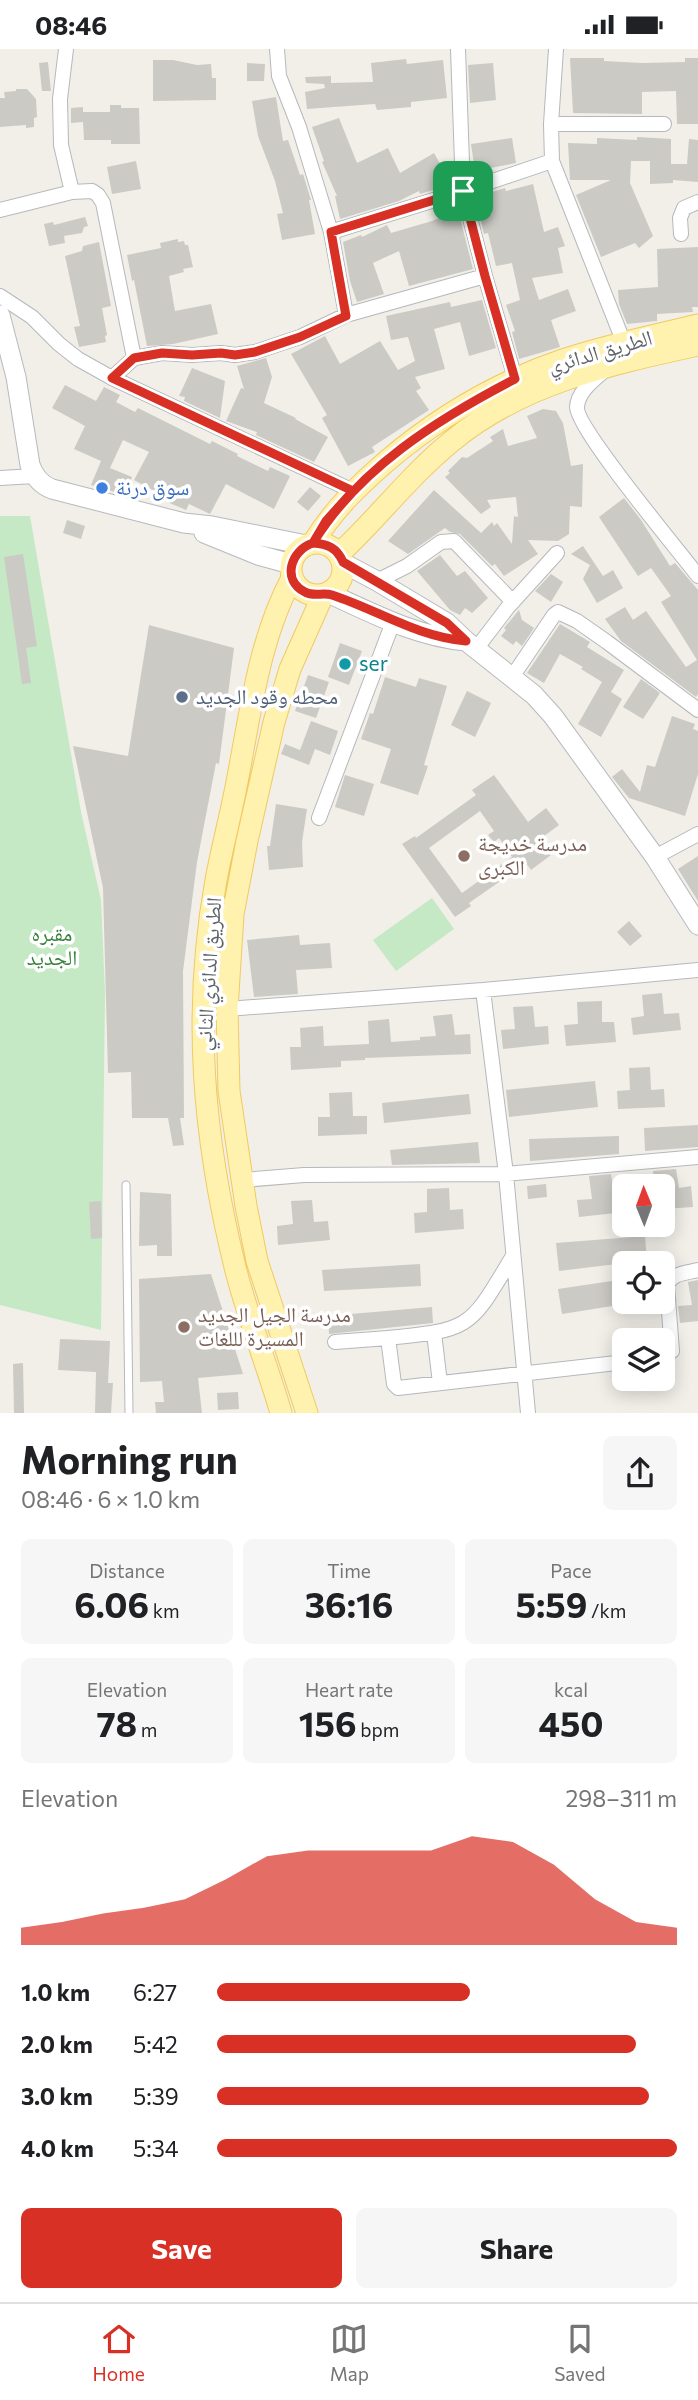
<!DOCTYPE html>
<meta charset="utf-8">
<style>
body{margin:0;font-family:Commissioner,"Noto Naskh Arabic",sans-serif;background:#f6f6f6;color:#202124;height:100vh;display:flex;flex-direction:column;font-size:26px;white-space:nowrap}
*{box-sizing:border-box;margin:0}
p{font-size:23px;color:#757577}
.icon{flex:none;width:38px;height:38px;fill:none;stroke:currentColor;stroke-width:2;stroke-linecap:round;stroke-linejoin:round}
.map{position:relative;height:1364px;overflow:hidden}
.sheet{display:flex;flex-direction:column;background:#fff;flex:1}
.sheet>*{flex:none}
.needle{width:46px;rotate:359deg}
.fabs{position:absolute;left:612px;top:1125px;display:grid;gap:14px}
.fabs a{display:grid;place-items:center;width:63px;height:63px;border-radius:10px;background:#fff;box-shadow:0 4px 18px #0003;font-size:35px}
.pin{position:absolute;display:grid;place-items:center;width:60px;height:60px;color:#fff;margin:-30px;border-radius:14px;box-shadow:0 4px 10px #0006}
.round{display:grid;place-items:center;flex:none;width:74px;height:74px;border-radius:10px;background:#f6f6f6}
.head{display:flex;align-items:center;justify-content:space-between;height:119px;padding:0 21px}
h1{font-size:38px;font-weight:700;line-height:52px}
.metrics{display:grid;grid-template-columns:repeat(3,1fr);gap:10px;height:119px;padding:7px 21px}
.metrics div{display:grid;align-content:center;border-radius:10px;background:#f6f6f6;text-align:center}
.metrics b{font-size:35px;font-weight:700}
.metrics small{font-size:19px;font-weight:400}
.metrics p{font-size:19px}
.chart{height:196px;padding:14px 21px}
.chart p{display:flex;justify-content:space-between}
.chart svg{width:100%;height:126px;margin-top:7px;fill:#d93025;opacity:.7}
.button{display:flex;gap:14px;margin-top:auto;padding:14px 21px}
.button a{flex:1;height:80px;border-radius:10px;background:#d93025;color:#fff;font-size:28px;font-weight:700;line-height:80px;text-align:center}
.button a+a{background:#f6f6f6;color:#202124}
ul{padding:0 21px;list-style:none;font-size:23px}
li{display:grid;grid-template-columns:112px 84px 1fr;align-items:center;height:52px}
li i{height:18px;border-radius:9px;background:#d93025}
.status{display:flex;justify-content:space-between;align-items:center;height:49px;padding:0 35px;background:#fff;direction:ltr}
.status svg{height:19px;fill:currentColor}
.menu{display:flex;justify-content:space-around;align-items:center;height:98px;border-top:2px solid #e0e0e0;background:#fff;font-size:19px;color:#757577}
.menu a{display:grid;justify-items:center;gap:4px}
.menu .selected{color:#d93025}
.map>svg:first-child{display:block}
</style>
<div class="status"><b>08:46</b><svg viewBox="0 0 49 12"><path d="M0 12V9h3v3zM5 12V6h3v6zM10 12V3h3v9zM15 12V0h3v12zM26 1h20v11H26zM47 4h2v5h-2z"/></svg></div>
<div class="map">
<svg width="698" height="1364" viewBox="0 0 698 1364">
<rect width="100%" height="100%" fill="#f1efe8"/>
<path fill="#c5e8c5" d="M0,467H30L81,763L101,851L105,944L101,1281L0,1256Z
M432,849L454,880L396,922L373,891Z"/>
<path fill="#cccac5" fill-rule="evenodd" d="M570,9H604V12L642,14L685,13V9H698V75H677L676,42L642,43V65L573,64Z
M406,10L407,15L443,11L447,49L411,53V58L377,61L375,55L307,60L305,43L325,39L324,35L306,34L305,28L331,27V34L373,33L371,14Z
M153,11H173L197,16L211,15L212,29H216V51L153,52Z
M48,13L51,42H42L39,14Z
M247,14L265,15L264,32H247Z
M493,14L496,51L470,54L468,16Z
M16,40H27L36,50L37,68L34,69V78L26,79V76L0,78V49H5L4,43L16,42Z
M276,48L283,92L288,91L300,126L303,125L311,151H309L315,185L282,191L277,165L283,164L275,132L258,87L252,52Z
M110,56H121V59H139L140,95H111V91H84L83,73L71,74V59L83,58V63H110Z
M339,69L357,114L388,99L400,124L434,104L450,132L433,141L420,145L419,142L399,152L340,170L335,147H337L322,113L324,112L312,78Z
M637,88L671,90V115H687L689,90L698,91V133L673,131V134L650,135V112H631L630,134L653,187L639,199L635,194L601,208L576,146L611,131H570L568,94L597,95V89L637,91Z
M512,89L516,114L475,122L471,95Z
M136,112L141,140L112,145L107,118Z
M533,135L544,183L558,178L565,197L558,199L563,224L532,229L539,251L568,240L576,262L551,271L560,298L519,310L512,283L515,282L506,256L520,251L512,214L496,217L488,184L484,185L480,168L492,165L486,145L505,139L506,142Z
M458,161L473,220L409,237L399,202L373,214L384,245L357,253L350,232L343,193L361,186L362,188L387,176L391,184L432,172Z
M85,168L88,177L84,178L82,184L64,187L65,194L49,197L44,175L53,173L54,176Z
M178,190V193L184,192L185,196H188L193,218L183,220L184,223L169,227L175,262L211,255L218,285L173,295L147,297L134,231L132,232L127,206L161,199L160,194Z
M99,193L111,257L102,259L107,286L105,287L106,293L79,298L74,278L80,277L65,207L82,202L83,197Z
M698,198V258H692L693,263L657,265V272L627,275L619,255L618,241L658,238L657,200Z
M482,251L496,299L469,307L460,273L434,280L445,320L415,328L421,339L416,342L429,361L372,398L375,403L348,417L322,369L327,366L291,305L325,287L340,315L380,292L398,321L415,312L408,288L391,291L386,267L450,253L451,258Z
M266,309L272,328L264,354L296,369L295,370L328,388L314,413L256,386L257,383L226,372L241,339L244,340L237,317Z
M192,319L225,332L220,369L184,352L185,348L179,347Z
M65,336L96,352L104,338L120,346L116,353L135,363L138,359L210,395L212,392L238,405L237,407L268,422L270,418L290,427L274,460L226,435L210,465L189,455L186,461L160,450L162,446L134,431L149,403L123,391L110,419L132,428L125,446L91,436L101,412L74,400L85,377L52,359Z
M543,360L556,362L563,374L571,417L583,415L582,458L570,457L569,485L558,492L528,491L538,505L504,527L495,515L492,517L460,485L450,483L445,479L408,505L388,492L434,441L481,484L492,473L494,477L497,474L512,495L514,467L518,468L516,448L487,451L491,458L481,465L445,428L450,424L448,422L462,408L467,409L493,392L490,388L503,380L508,397L537,389L527,367Z
M310,438L321,447L308,462L297,453Z
M624,449L641,471L670,517L675,514L698,541V645L696,648L621,592L605,570L625,558L633,571L646,562L686,618L697,611L661,553L671,547L651,519L638,527L599,468Z
M67,471L85,477L81,490L63,484Z
M583,497L603,527L613,521L623,539L597,554L583,530L590,516L571,505Z
M23,505L37,597L26,599L31,634L22,635L4,508Z
M440,506L457,527L465,522L488,549L472,564L465,559L460,566L450,561L417,522Z
M551,525L563,533L551,553L535,542Z
M519,561L522,571L534,579L522,597L516,592L513,596L501,587L506,581L504,579Z
M560,575L590,593L587,598L624,621L611,643L622,650L601,688L578,675L602,633L581,620L583,618L560,605L544,634L527,624Z
M149,576L234,599L219,715L216,714L197,813L183,922L184,1069H180L184,1096L173,1097L168,1069H132L131,1023L108,1024L103,839L73,697L128,707Z
M340,594L362,602L349,636L328,628Z
M308,626L329,633L316,669L295,662Z
M385,628L416,638L419,629L447,637L424,716L428,717L418,746L380,734L391,700L361,690L370,664L373,665Z
M641,630L660,644L643,670L623,658Z
M467,642L491,654L475,688L451,676Z
M672,667L695,675L693,680L698,682V725L685,767L629,749L612,728L622,720L640,743L647,716L655,718Z
M311,672L338,682L330,706L315,700L309,716L281,705L285,695L300,701Z
M345,726L374,735L364,767L335,758Z
M494,726L528,773L546,759L559,776L540,790L551,806L531,821L526,814L469,854L471,857L455,868L402,795L415,787L416,789L476,746L472,741ZM480,762L494,782L488,786L494,793L499,789L512,808L462,844L429,799Z
M276,755L307,760L302,793L303,818L269,821L267,797H270Z
M698,807V852L678,820Z
M629,872L642,887L630,897L617,883Z
M299,886L300,896L330,894L332,919L296,921L298,945L254,948L247,891Z
M662,944L664,965L679,964L681,981L633,986L631,969L644,967L642,946Z
M602,952V973H614L616,993L566,997L564,976L578,975L577,953Z
M533,957L535,978L548,977L549,995L503,1000L501,981L515,980L513,958Z
M452,965L455,986L470,985L471,1005L365,1009V1011L341,1012V1018L291,1021L290,998H301L300,979L323,977L324,997L369,995L368,972L389,970L391,993L420,991V988L436,987L433,967Z
M650,1018L651,1041L664,1040L665,1058L618,1060L617,1042L630,1041L629,1019Z
M595,1032L598,1058L509,1068L506,1041Z
M352,1043L353,1067H367V1085L318,1087V1068H330L329,1044Z
M469,1045L471,1065L384,1074L382,1054Z
M698,1076V1098L645,1102L644,1079Z
M619,1087V1105L530,1112L529,1090Z
M478,1093L480,1114L392,1116L390,1101Z
M676,1120L679,1139L691,1137L693,1158L663,1160V1135L654,1136L653,1122Z
M611,1125L614,1147L625,1146V1163L579,1168L577,1151L592,1150L589,1127Z
M546,1135L547,1148L528,1150L527,1137Z
M449,1139L450,1161L463,1160L464,1180L415,1184L414,1164L427,1163V1140Z
M140,1143L171,1145L172,1207H157V1196L139,1197Z
M312,1151L314,1173L328,1172L330,1191L278,1196L277,1177L293,1175L291,1152Z
M101,1152L102,1189L91,1190L89,1153Z
M645,1187L647,1214H625L559,1222L556,1194Z
M420,1215L421,1237L324,1242L322,1221Z
M211,1225L243,1325L198,1329L202,1364H156L155,1353H164L162,1332L140,1333L139,1230Z
M625,1230V1255L562,1265L558,1240Z
M698,1231V1272L680,1274L678,1257L692,1256L688,1233Z
M432,1258L433,1274L329,1285L328,1267Z
M60,1290L110,1292L108,1334H113L111,1364H95L96,1323L58,1321Z
M23,1314L24,1364H14L13,1315Z
M238,1343L239,1360L218,1361L217,1344Z"/>
<g fill="none" stroke-linecap="round" stroke-linejoin="round">
<g stroke="#b5b8bc" stroke-width="9">
<path id="lane" d="M126,1136L129,1364"/>
</g>
<g stroke="#b5b8bc" stroke-width="16">
<path id="street" d="M277,0L279,27L299,78L331,183L346,266
M458,0L463,142L485,227L515,329
M556,0L551,75L552,112L624,294
M551,75H664
M72,143L92,142L98,146L103,154L134,309
M0,161L72,143L61,96L60,50L66,0
M331,183L463,142L552,112
M681,185L680,169L684,159L698,153
M0,247L32,268L59,295L78,310L112,329L353,442
M605,321C594,331 578,342 577,358C576,379 679,502 698,527
M112,329L134,309L162,304L192,306L221,304L235,306L255,303L300,288L346,266L485,227
M0,429L35,427
M377,532L407,517L441,493L454,492L513,553
M476,600L508,558L557,504
M512,628L554,566L558,563L577,572L607,593L698,661
M319,769L393,573
M655,808L698,785
M483,941L506,1125L528,1364
M227,960L483,941L698,921
M243,1131L304,1126L506,1125L698,1108
M513,1207C470,1278 473,1281 388,1289L394,1335L398,1339L625,1313
M434,1284L440,1334
M335,1293L388,1289
M663,1308L672,1302L667,1237C671,1224 686,1224 698,1221"/>
</g>
<g stroke="#b6babf" stroke-width="21">
<path id="secondary" d="M0,266L16,328L30,416C34,427 41,436 52,440L184,474L212,477L306,496
M204,484L258,506L291,515
M343,514L377,532L447,574L466,592L534,646L553,667L655,808L698,876
M328,544C372,564 417,588 466,592"/>
</g>
<g stroke="#f2c960" stroke-width="23">
<path id="primary" d="M291 520a26 26 0 1 1 52 0a26 26 0 1 1-52 0Z
M313,494C333,461 359,436 388,411C440,367 498,333 563,311C607,296 653,287 698,276
M339,505C378,469 410,426 452,392C522,334 612,315 698,296
M281,1364C267,1315 247,1267 235,1218C203,1088 192,964 216,831C222,799 230,769 236,738C250,668 258,592 292,529
M307,1364L257,1212L246,1157L229,1042L227,960L233,865L247,792L274,673L290,620L323,546"/>
</g>
<use href="#lane" stroke="#fff" stroke-width="7"/>
<use href="#street" stroke="#fff" stroke-width="14"/>
<use href="#secondary" stroke="#fff" stroke-width="19"/>
<use href="#primary" stroke="#fff2af" stroke-width="21"/>
</g>
<g fill="none" stroke-linecap="round" stroke-linejoin="round">
<g stroke="#fff" stroke-width="14">
<path id="route" d="M463,142L485,227L515,330C438,370 359,419 313,494C291,501 281,531 305,543C314,548 323,543 332,546C378,561 415,587 466,592L447,574L343,513C337,499 328,495 313,494L326,472L353,442L112,329L134,309L162,304L192,306L221,304L235,306L255,303L300,288L346,267L331,183L463,142"/>
</g>
<use href="#route" stroke="#d93025" stroke-width="9"/>
</g>
<circle fill="#3f7fe0" stroke="#fff" stroke-width="2.5" cx="102" cy="439" r="7"/>
<circle fill="#0f9aa8" stroke="#fff" stroke-width="2.5" cx="345" cy="615" r="7"/>
<circle fill="#5c6f8a" stroke="#fff" stroke-width="2.5" cx="182" cy="648" r="7"/>
<g fill="#8d6e63" stroke="#fff" stroke-width="2.5">
<circle cx="464" cy="807" r="7"/>
<circle cx="184" cy="1278" r="7"/>
</g>
<g text-anchor="middle" stroke-width="7" stroke-linejoin="round" paint-order="stroke">
<g font-size="21" fill="#5f6368" stroke="#fff">
<text transform="translate(600 303) rotate(-16)" y="7">الطريق الدائري</text>
<text transform="translate(209 925) rotate(-86)" y="7">الطريق الدائري الثاني</text>
</g>
<g font-size="21" fill="#366cbe" stroke="#fff" text-anchor="start">
<text x="116" y="446">سوق درنة</text>
</g>
<g font-size="21" fill="#0d838f" stroke="#fff" text-anchor="start">
<text x="359" y="622">ser</text>
</g>
<g font-size="21" fill="#4e5e75" stroke="#fff" text-anchor="start">
<text x="196" y="655">محطه وقود الجديد</text>
</g>
<g font-size="21" fill="#785e54" stroke="#fff" text-anchor="start">
<text x="478" y="802">مدرسة خديجة<tspan x="478" dy="24">الكبرى</tspan></text>
<text x="198" y="1273">مدرسة الجيل الجديد<tspan x="198" dy="24">المسيرة لللغات</tspan></text>
</g>
<g font-size="21" fill="#348238" stroke="#fff">
<text x="52" y="892">مقبره<tspan x="52" dy="24">الجديد</tspan></text>
</g>
</g>
</svg>
<div class="fabs">
<a><svg class="needle" viewBox="-14 -14 28 28"><path d="M0-13l5 13h-10z" fill="#e53935"/><path d="M0 13l5-13h-10z" fill="#757577"/></svg></a>
<a><svg class="icon" aria-label="locate" viewBox="0 0 24 24"><circle cx="12" cy="12" r="6"/><path d="M12 2v4M12 18v4M2 12h4M18 12h4"/></svg></a>
<a><svg class="icon" aria-label="layers" viewBox="0 0 24 24"><path d="M12 4l9 5-9 5-9-5zM3 14l9 5 9-5"/></svg></a>
</div>
<div class="pin" style="left:463px;top:142px;background:#1e9e55"><svg class="icon" aria-label="arrive" viewBox="0 0 24 24"><path d="M6 21V4h12l-3 4 3 4H6"/></svg></div>
</div>
<section class="sheet">
<div class="head"><div><h1>Morning run</h1><p>08:46 · 6 × 1.0 km</p></div><a class="round"><svg class="icon" aria-label="share" viewBox="0 0 24 24"><path d="M12 15V3M7 8l5-5 5 5M5 13v7h14v-7"/></svg></a></div>
<div class="metrics">
<div><p>Distance</p><b>6.06<small> km</small></b></div>
<div><p>Time</p><b>36:16</b></div>
<div><p>Pace</p><b>5:59<small> /km</small></b></div>
</div>
<div class="metrics">
<div><p>Elevation</p><b>78<small> m</small></b></div>
<div><p>Heart rate</p><b>156<small> bpm</small></b></div>
<div><p>kcal</p><b>450</b></div>
</div>
<div class="chart"><p><span>Elevation</span>298–311 m</p>
<svg viewBox="0 0 160 44" preserveAspectRatio="none"><path d="M0 44V38L10 36L20 33L30 31L40 28L50 21L60 13L70 11L80 11L90 11L100 11L110 6L120 8L130 16L140 28L150 36L160 38V44z"/></svg>
</div>
<ul>
<li><b>1.0 km</b>6:27<i style="width:55%"></i></li>
<li><b>2.0 km</b>5:42<i style="width:91%"></i></li>
<li><b>3.0 km</b>5:39<i style="width:94%"></i></li>
<li><b>4.0 km</b>5:34<i style="width:100%"></i></li>
</ul>
<div class="button"><a>Save</a><a>Share</a></div>
</section>
<nav class="menu">
<a class="selected"><svg class="icon" aria-label="home" viewBox="0 0 24 24"><path d="M3 11l9-7 9 7M6 9v11h12V9"/></svg>Home</a>
<a><svg class="icon" aria-label="map" viewBox="0 0 24 24"><path d="M3 6l6-2 6 2 6-2v14l-6 2-6-2-6 2zM9 4v14M15 6v14"/></svg>Map</a>
<a><svg class="icon" aria-label="saved" viewBox="0 0 24 24"><path d="M7 4h10v16l-5-4-5 4z"/></svg>Saved</a>
</nav>
